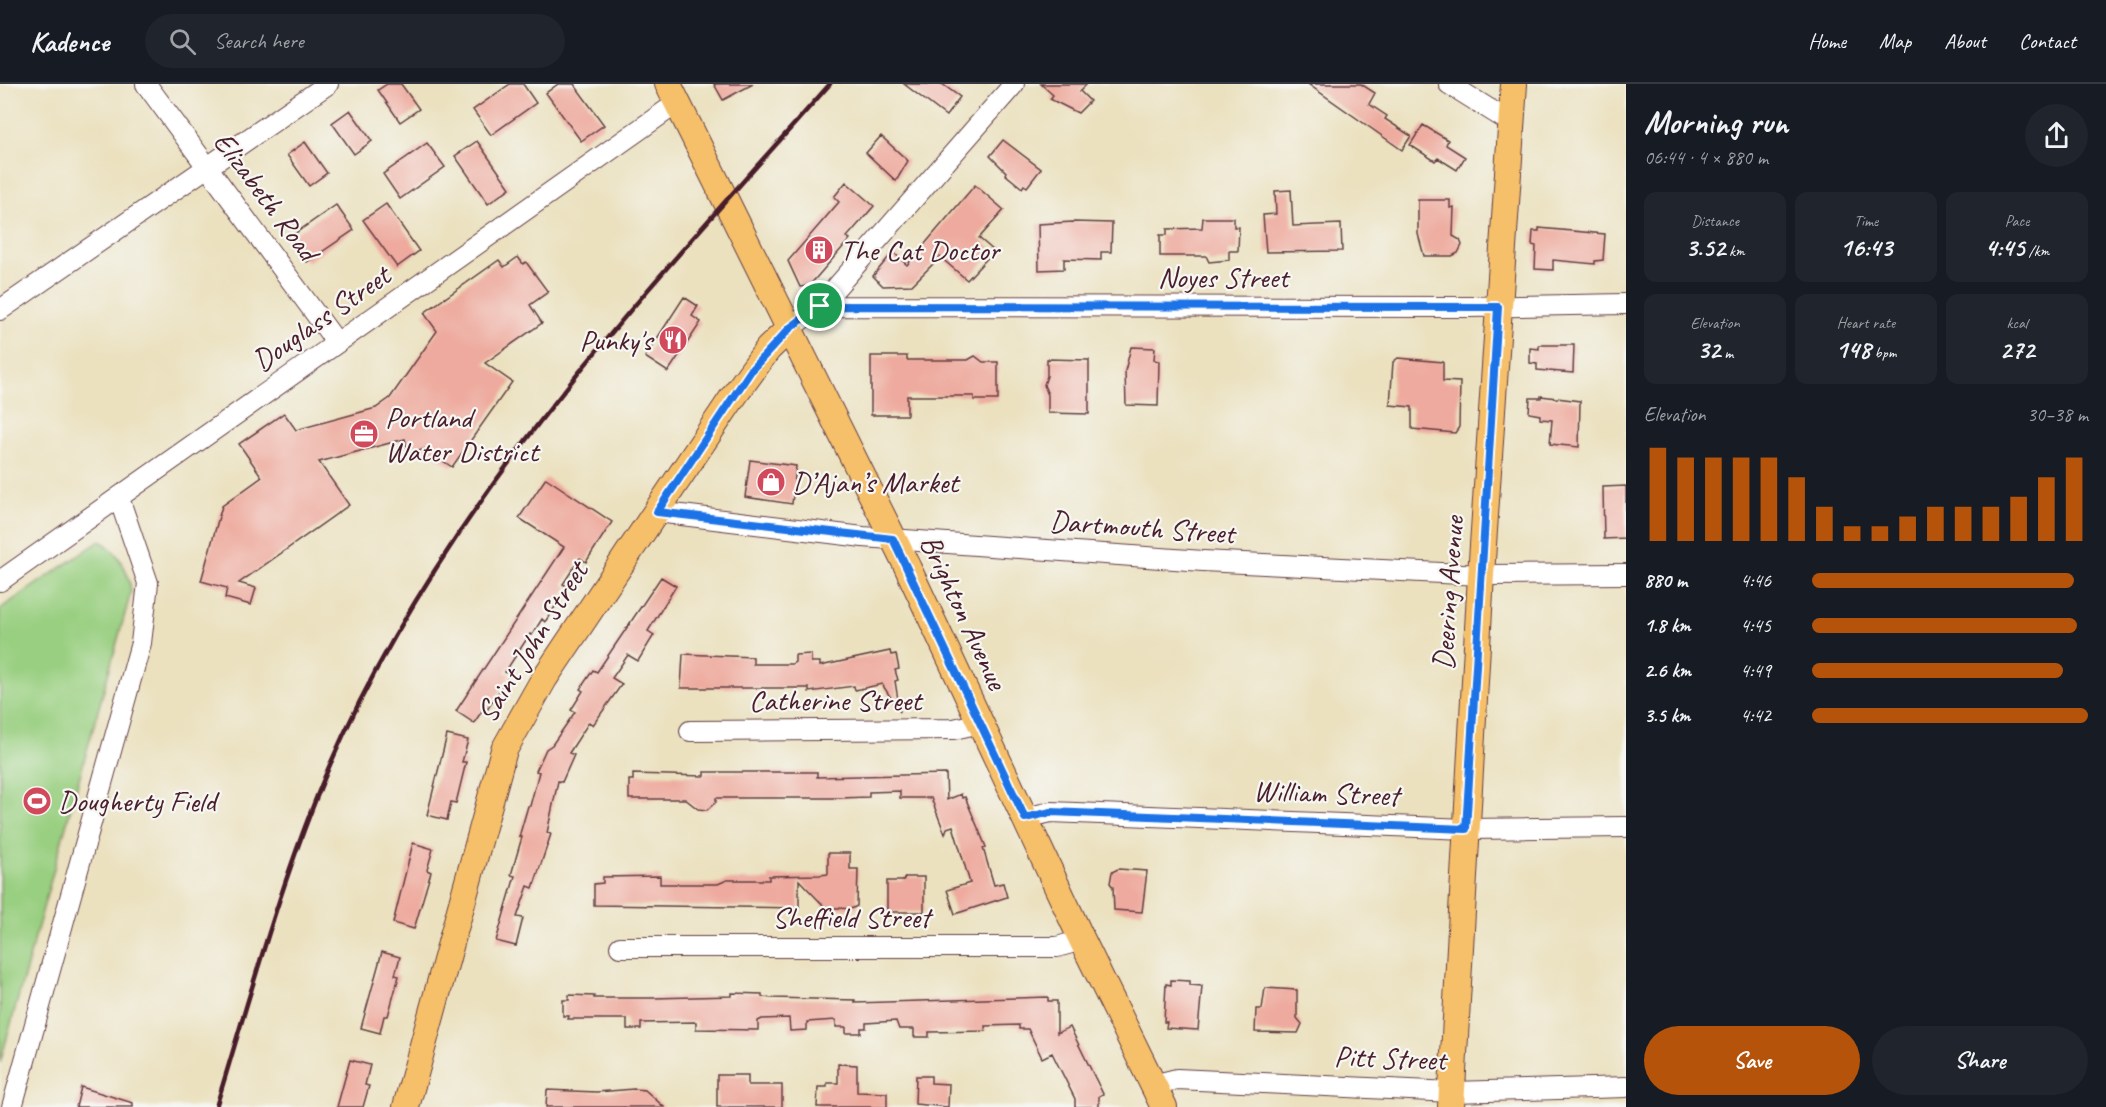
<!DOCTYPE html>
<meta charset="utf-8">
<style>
body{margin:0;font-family:Caveat,sans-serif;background:#20242c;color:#f1f3f6;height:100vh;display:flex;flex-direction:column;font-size:22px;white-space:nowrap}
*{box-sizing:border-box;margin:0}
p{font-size:20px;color:#9ea1a6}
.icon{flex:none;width:33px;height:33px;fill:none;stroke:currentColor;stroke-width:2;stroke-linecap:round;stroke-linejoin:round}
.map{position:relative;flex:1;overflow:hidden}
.side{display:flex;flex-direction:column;background:#171b24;width:480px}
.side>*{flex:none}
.pin{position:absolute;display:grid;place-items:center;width:51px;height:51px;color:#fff;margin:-26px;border:3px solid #fff;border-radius:50%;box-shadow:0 2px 6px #0007}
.round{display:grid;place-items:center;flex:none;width:63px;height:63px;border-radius:32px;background:#20242c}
.head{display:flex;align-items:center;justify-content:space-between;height:102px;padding:0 18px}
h1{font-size:33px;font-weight:800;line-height:45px}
.figures{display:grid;grid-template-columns:repeat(3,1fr);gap:9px;height:102px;padding:6px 18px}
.figures div{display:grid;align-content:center;border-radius:12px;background:#20242c;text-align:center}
.figures b{font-size:26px;font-weight:800}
.figures small{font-size:16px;font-weight:400}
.figures p{font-size:16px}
.chart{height:168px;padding:12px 18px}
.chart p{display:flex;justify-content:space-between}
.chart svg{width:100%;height:108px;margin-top:6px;stroke:#b45309;stroke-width:6}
.button{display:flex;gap:12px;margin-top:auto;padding:12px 18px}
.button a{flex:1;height:69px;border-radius:36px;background:#b45309;color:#fff;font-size:24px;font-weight:800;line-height:69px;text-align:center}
.button a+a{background:#20242c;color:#f1f3f6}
ul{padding:0 18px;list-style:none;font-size:20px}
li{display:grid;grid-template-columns:96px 72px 1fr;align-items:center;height:45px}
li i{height:15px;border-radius:8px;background:#b45309}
header{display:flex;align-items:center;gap:36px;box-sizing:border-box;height:84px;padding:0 30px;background:#171b24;border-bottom:2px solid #363941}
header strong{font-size:28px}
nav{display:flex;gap:33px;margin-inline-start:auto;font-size:21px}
.search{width:420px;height:54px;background:#20242c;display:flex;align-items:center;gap:15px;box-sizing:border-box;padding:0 21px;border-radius:33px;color:#9ea1a6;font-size:22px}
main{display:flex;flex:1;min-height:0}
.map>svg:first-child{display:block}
</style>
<header>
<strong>Kadence</strong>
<div class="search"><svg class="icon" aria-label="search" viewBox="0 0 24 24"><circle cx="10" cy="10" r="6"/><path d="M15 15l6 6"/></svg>Search here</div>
<nav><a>Home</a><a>Map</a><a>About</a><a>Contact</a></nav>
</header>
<main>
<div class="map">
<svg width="1626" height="1023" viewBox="0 0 1626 1023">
<rect width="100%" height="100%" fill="#f6f6f2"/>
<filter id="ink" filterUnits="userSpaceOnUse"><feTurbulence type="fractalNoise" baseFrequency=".0167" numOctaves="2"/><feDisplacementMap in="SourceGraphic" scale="12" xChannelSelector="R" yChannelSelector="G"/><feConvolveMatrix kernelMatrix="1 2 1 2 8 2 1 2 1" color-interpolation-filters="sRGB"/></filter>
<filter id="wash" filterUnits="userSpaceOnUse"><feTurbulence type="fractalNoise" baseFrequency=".008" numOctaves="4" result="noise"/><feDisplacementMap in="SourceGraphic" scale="24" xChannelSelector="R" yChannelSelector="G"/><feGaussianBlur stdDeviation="1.35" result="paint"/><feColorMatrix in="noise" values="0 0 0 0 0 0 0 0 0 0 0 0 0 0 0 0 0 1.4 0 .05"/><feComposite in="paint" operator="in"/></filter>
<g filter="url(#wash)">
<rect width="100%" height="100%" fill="#ebe1bf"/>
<path fill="#99cf80" stroke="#727756" stroke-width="1.5" d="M100,457C118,466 130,489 131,508L0,979V525Z"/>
<g id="blocks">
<path fill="#eeaa9e" d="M387,0H401L419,25L400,38L378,6Z
M510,0H523L536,19L491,51L473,26Z
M558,0H574L604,41L581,57L546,9Z
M714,0H753L723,16Z
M904,0H942L960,13L946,32Z
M1041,0H1087L1080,7L1090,17L1078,29L1050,15L1053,11Z
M1308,0H1361L1375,9L1369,20L1387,32L1385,35L1411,52L1402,66Z
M350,26L372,57L354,70L332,39Z
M1423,41L1448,56L1446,61L1465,73L1457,86L1438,74L1435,77L1410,61Z
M881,52L908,77L896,97L866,69Z
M1003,56L1041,85L1027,103L1024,101L1022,104L1005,90L1006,88L990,72Z
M477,57L510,104L488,120L455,72Z
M305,58L327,89L309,102L287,71Z
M427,59L445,83L400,115L383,90Z
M846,98L874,122L847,153L850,155L809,202L800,203L788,177L839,118L834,113Z
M975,101L1004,126L979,154L994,167L967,196L940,173L912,201L883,202L873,192L893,168L907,181Z
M1291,106L1293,142L1341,140L1342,167L1266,168L1263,131L1276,130L1275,107Z
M1418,116H1450V124L1454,123L1453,152L1460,156L1462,161L1458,169L1452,172H1424L1418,150Z
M386,120L419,167L397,183L363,136Z
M336,121L354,146L307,178L290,153Z
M1203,134H1234V143H1239L1238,167H1229V176L1209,178L1206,172H1160V151H1167V145L1202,144Z
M1073,138L1112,139L1111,168H1101V176L1064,175V185L1039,186L1038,140Z
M1539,144L1605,150L1603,176L1595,177V180L1553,176V186L1535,185L1536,162L1532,161L1533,147H1539Z
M518,173L523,180L526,178L548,208L530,221L542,239L485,279L512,298L452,383L425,365L409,370L405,355L319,378L349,421L239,499L256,504L251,521L225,514L227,504L201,497L222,422L262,393L239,360L284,329L296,346L376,324L390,314L437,247L424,229L499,176L504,183Z
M684,213L698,222L692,232L701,238L668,288L645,273Z
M1539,261H1574L1573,289L1537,286V280L1530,279V264L1539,265Z
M1131,263L1155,264L1154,276L1159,277L1158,322L1126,321L1125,287Z
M871,272H907V276H968L975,272L983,278H998V316H974V312H907V331H871Z
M1398,274L1443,278V297L1460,298L1459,343L1455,349L1412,345V323L1390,321L1393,278Z
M1047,275L1089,276V330L1048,329V311L1044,301L1047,292Z
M1541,312L1580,317L1579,363L1550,360L1552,336L1540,335V331L1529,329L1530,314H1541Z
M750,376L796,382L792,420L745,413Z
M546,394L612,438L586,478L580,474L563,500L568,503L545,538L542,535L532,551L530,550L505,588L510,591L487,626L484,624L474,639L456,627L564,463L519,434Z
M1626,402V454L1604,455L1603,403Z
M661,493L676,502L648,547L654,551L638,577L628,571L612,594L622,600L593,641L589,638L569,669L574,671L562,698L558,697L547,749L551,750L533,804L528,802L517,833L523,834L516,862L496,857L515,792L511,791L522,753H519L528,722H530L539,688L536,687L546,665L552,661L575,628L571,626L583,607L580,605L593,586L597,588Z
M890,567L891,571L896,570L899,585L895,586L898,596L895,597L900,628L882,600L855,606L854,602L809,608V604H681L683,570L753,573V580H792L795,578V571L811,570V578H820V582Z
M447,651L468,656L462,678H466L456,719L451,718L447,736L427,731Z
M704,688H817V693L946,690L947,716L961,710L962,714L965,713L986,763L983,764L994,801L1003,799L1007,813L955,830L947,806L970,799L953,742L947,744L945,750L931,714H900V707L869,708V713L839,714H716V718L707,726L698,725L685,715H629V696H633V690L704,692Z
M413,759L433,765L427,786L431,788L414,845L393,839Z
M828,769H850V785H858L857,822L851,825L825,823L799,796V824L594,821V800L603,799V793L660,792V800H718L727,796H769V792L820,791L828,790Z
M1118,785L1147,787L1142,828L1114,826L1113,803L1110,799L1112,788Z
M905,793H924V828H887V797H903Z
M382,868L400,873L395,891L399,892L388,932H384L380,949L361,944Z
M1171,896L1190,897V901L1202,902L1198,946L1166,944L1167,938H1164L1166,900L1171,901Z
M1265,904L1297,906V934L1302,940L1298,949L1255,948L1256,925H1262Z
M732,909L762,910V913L772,914L855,916V919L1048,913V917H1057V949L1070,943L1103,1010L1099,1012V1023H1075V1015L1052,969L1042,974L1028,945H1019V941L985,942L986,947L929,948V953H914V945H899L896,937L866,939V944H861V949H846V943H836V936L807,938V946L790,947L789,934L762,935L758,937V946L696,945V938L641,939V945H627V935H568L569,932H563V916H569V911L594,912V914H654L732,912Z
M350,976L370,981L365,1001L369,1002L363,1023H337Z
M838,980L857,981V1008L887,1009V1023H817L818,1003H827V999H838Z
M717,991H748V1001H782V1023H717Z
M916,992H931V999L949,1000L948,1023L915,1020Z
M81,1003L133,1019V1023H76Z
M634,1005L645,1006L664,1023H546L547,1006L597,1008Z"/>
</g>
</g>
<g filter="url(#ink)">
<use href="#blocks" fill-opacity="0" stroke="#623c41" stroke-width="1.5"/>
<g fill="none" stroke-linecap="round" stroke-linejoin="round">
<g stroke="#623c41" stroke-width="22">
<path id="minor" d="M146,0L337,259
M1449,0L1510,38
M820,222L1470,223L1626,220
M0,226L328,0
M790,244L820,222L1014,0
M657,428L863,453L1203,477L1481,491L1626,490
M0,497L677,19
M690,647L954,645L980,639
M1025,734L1051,728L1466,745L1626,743
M620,863H1057L1082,856
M1153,1001L1177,995L1452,1008L1626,1003
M12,1023L141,559L148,499L119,414"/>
</g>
<g stroke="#623c41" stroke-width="28">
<path id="major" d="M668,0L905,478L1082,856L1164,1023
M406,1023L504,666L544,595L731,316L768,265L790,244
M1451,1023L1481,491L1514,0"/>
</g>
<use href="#minor" stroke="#fff" stroke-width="20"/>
<use href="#major" stroke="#f6c06b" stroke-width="26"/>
<path stroke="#4a1f2b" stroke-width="4.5" d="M216,1023C251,909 282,793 329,683C443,420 643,211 830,0"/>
</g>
</g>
<g fill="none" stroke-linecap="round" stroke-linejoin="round" filter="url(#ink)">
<g stroke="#fff" stroke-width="12">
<path id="route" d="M820,222L1498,223L1466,745L1051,728L1025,734L893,455L657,428L752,285L790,244Z"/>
</g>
<use href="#route" stroke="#1a73e8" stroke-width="8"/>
</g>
<defs>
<g id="building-disc" transform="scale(1.5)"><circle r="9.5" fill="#d1495b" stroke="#f6f6f2"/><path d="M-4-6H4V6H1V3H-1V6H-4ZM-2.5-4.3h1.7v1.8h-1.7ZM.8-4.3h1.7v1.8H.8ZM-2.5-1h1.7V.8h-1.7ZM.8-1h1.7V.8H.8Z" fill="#fff"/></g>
<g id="restaurant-disc" transform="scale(1.5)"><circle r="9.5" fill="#d1495b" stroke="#f6f6f2"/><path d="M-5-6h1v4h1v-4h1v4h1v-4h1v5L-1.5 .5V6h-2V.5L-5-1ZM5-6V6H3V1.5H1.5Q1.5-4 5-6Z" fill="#fff"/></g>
<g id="office-disc" transform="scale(1.5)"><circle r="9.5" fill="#d1495b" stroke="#f6f6f2"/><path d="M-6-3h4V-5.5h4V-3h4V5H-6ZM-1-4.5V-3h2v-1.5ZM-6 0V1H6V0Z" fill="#fff"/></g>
<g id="shop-disc" transform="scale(1.5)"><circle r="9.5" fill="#d1495b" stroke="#f6f6f2"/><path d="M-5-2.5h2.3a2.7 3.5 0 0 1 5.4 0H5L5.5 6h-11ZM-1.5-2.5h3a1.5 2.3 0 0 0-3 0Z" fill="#fff"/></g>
<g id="stadium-disc" transform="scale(1.5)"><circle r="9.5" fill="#d1495b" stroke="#f6f6f2"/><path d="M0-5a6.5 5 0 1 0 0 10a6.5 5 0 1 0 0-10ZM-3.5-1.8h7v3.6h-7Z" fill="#fff"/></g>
</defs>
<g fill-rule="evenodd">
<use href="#building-disc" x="819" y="166"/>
<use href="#restaurant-disc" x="673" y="256"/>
<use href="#office-disc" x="364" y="350"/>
<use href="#shop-disc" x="771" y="398"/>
<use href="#stadium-disc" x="37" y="717"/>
</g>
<g text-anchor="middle" stroke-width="4.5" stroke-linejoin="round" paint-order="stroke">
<g font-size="30" fill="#4a1f2b" stroke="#f6f6f2">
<text transform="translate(266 112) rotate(53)" y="10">Elizabeth Road</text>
<text x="1223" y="203">Noyes Street</text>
<text transform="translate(321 234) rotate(-35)" y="10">Douglass Street</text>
<text transform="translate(1142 443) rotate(4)" y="10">Dartmouth Street</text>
<text transform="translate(1448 509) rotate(-86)" y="10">Deering Avenue</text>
<text transform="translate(964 528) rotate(65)" y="10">Brighton Avenue</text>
<text transform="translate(532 558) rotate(-58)" y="10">Saint John Street</text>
<text x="835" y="626">Catherine Street</text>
<text transform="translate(1326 709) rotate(2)" y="10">William Street</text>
<text x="851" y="843">Sheffield Street</text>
<text transform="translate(1390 974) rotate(2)" y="10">Pitt Street</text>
</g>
<g font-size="30" fill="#4a1f2b" stroke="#f6f6f2" text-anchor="start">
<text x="840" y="176">The Cat Doctor</text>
<text x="652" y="266" text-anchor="end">Punky's</text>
<text x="385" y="343">Portland<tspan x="385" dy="34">Water District</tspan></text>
<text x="792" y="408">D’Ajan’s Market</text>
<text x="58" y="727">Dougherty Field</text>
</g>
</g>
</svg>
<div class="pin" style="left:820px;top:222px;background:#1e9e55"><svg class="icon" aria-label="arrive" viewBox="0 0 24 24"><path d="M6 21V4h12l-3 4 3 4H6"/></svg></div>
</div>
<section class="side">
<div class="head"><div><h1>Morning run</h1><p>06:44 · 4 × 880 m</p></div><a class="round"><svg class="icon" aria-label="share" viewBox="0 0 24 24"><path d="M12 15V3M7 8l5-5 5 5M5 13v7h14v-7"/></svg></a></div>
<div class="figures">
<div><p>Distance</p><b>3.52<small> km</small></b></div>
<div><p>Time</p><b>16:43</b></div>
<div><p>Pace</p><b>4:45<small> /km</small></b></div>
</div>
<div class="figures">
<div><p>Elevation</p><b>32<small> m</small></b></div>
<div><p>Heart rate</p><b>148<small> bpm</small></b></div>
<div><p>kcal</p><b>272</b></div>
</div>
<div class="chart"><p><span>Elevation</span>30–38 m</p>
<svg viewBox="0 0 160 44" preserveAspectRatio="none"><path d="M5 44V6M15 44V10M25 44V10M35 44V10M45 44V10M55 44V18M65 44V30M75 44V38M85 44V38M95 44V34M105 44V30M115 44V30M125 44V30M135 44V26M145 44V18M155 44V10"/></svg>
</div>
<ul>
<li><b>880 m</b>4:46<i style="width:95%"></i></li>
<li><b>1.8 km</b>4:45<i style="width:96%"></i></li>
<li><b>2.6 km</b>4:49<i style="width:91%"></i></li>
<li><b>3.5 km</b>4:42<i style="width:100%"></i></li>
</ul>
<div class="button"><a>Save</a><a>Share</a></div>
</section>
</main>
